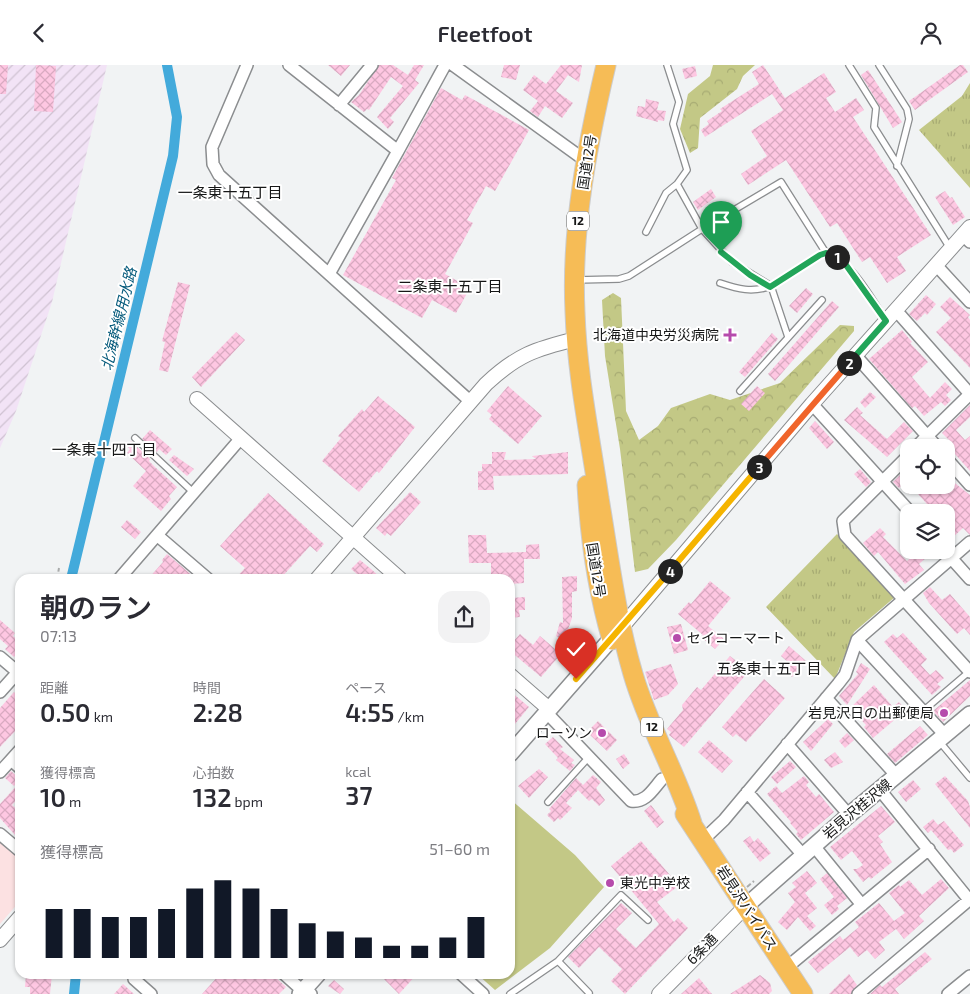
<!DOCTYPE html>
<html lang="ja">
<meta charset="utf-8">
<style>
body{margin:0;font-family:"Exo 2","Noto Sans JP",sans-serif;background:#f2f2f3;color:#2b2b33;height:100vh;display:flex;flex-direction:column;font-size:19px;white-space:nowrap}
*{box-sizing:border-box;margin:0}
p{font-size:16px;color:#7c7c81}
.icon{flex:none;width:28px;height:28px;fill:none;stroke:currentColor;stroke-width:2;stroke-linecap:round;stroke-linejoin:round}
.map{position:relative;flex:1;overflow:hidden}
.drawer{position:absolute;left:15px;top:509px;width:500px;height:405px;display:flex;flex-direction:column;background:#fff;border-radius:15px;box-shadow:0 1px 4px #0004}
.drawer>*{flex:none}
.controls{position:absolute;left:900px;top:374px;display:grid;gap:10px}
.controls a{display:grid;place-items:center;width:55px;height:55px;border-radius:10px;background:#fff;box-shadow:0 1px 4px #0004;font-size:25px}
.pin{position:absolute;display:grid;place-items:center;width:42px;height:42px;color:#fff;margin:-51px -21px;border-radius:50% 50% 50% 0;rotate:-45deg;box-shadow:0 0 5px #0007}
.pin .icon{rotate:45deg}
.km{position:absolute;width:25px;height:25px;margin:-12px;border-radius:50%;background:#222;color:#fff;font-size:14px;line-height:25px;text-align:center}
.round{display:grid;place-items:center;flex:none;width:52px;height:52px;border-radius:15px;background:#f2f2f3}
.summary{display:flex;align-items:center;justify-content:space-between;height:85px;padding:0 25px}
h1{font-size:28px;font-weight:600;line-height:38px}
.figures{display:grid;grid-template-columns:repeat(3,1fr);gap:8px;height:85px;padding:5px 25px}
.figures div{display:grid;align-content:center}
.figures b{font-size:25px;font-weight:600}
.figures small{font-size:14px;font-weight:400}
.figures p{font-size:14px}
.chart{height:140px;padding:10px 25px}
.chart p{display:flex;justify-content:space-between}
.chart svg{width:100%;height:90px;margin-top:5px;stroke:#111827;stroke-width:6}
header{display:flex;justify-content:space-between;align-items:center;height:65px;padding:0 25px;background:#fff;font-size:22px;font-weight:600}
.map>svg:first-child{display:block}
</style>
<header><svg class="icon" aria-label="back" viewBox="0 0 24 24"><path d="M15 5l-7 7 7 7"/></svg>Fleetfoot<svg class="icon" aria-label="person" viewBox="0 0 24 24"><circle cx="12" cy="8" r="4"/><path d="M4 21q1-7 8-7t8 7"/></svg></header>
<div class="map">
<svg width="970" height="929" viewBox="0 0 970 929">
<defs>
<pattern id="industrial-furrows" width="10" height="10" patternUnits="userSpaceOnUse" patternTransform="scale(1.25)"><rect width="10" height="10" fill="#f2e3f6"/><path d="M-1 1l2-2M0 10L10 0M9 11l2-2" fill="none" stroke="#cfc2d2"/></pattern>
<pattern id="forest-crowns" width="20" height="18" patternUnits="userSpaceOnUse" patternTransform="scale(1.25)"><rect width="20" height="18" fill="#c3c886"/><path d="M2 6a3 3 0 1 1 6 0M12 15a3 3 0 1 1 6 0" fill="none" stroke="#a7ab73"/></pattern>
<pattern id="park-tufts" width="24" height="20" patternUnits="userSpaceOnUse" patternTransform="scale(1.25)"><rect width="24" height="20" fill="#c3c886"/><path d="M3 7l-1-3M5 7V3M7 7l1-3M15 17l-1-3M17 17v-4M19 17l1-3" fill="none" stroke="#a7ab73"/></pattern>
<pattern id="building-cross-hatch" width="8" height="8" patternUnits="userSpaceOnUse" patternTransform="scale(1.25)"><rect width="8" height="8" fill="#fec7e2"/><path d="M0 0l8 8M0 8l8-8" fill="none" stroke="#d9aac1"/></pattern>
</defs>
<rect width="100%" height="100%" fill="#f1f3f4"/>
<path fill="#fce1e2" d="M0,776L20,793V836L0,859Z"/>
<path fill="url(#industrial-furrows)" d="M0,0H107L52,237L16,346L0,383Z"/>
<path fill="url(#forest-crowns)" d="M713,0H755L743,11L737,24L700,53L698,83L690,88L680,64L688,29L710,11Z
M613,228L621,233L626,346L639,375L658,361L671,343L710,329L730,335L780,318L840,260L854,261V266L676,475L648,504L635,507L620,384L605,291L602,235Z"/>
<path fill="url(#park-tufts)" d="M970,18V123L919,65L962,31Z
M837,469L895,532L854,567L835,614L766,542Z"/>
<path fill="#c3c886" d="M510,734L575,790L604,822L550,883L495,925L477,909H510Z"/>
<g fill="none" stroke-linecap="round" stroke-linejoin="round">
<path stroke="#43aadb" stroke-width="10" d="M71,514L173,91L177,52L167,0
M74,929L76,909"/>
</g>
<path fill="url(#building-cross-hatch)" d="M0,0H8L6,29H0Z
M36,0L56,1L53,47L34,46Z
M328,0H350L341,11Z
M379,0H393L408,10L414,0H424L415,15L419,18L390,53L394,57L388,64L377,52L403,21L391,12L369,45L367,44L364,47L351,37L359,30Z
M504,0H520L516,15L501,12Z
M561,0H582L579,17L568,10L556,26L573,38L562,53L545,41L538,52L530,46L538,36L523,25L534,10L546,19Z
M763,0L785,33L824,8L836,27L826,33L835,47L856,33L864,45L853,52L931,170L897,192L906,206L887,218L870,192L862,197L837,158L830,162L786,95L748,120L741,109L767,91L751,66L783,45L772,29L705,72L701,65L709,59L707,56L722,46L720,44L759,19L752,7Z
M960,0H963L968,7L915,45L909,36Z
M695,1L697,11L685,14L682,4Z
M868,5L902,57L893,63L861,10Z
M441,23L462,35L465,30L529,65L495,126L486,121L467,155L473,158L445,209L470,223L456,248L432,235L422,253L343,210L396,115L392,113Z
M646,34L659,37L657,45L666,46L664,56L658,55V57L636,51L638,41L645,42Z
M711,124L716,132L698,145L693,137Z
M945,126L950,133L952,132L965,152L953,160L935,132Z
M178,217L190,220L168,307L159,305L165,277L162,276Z
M806,223L813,229L797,248L789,241Z
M926,230L936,239L927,250L925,248L917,256L909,249Z
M950,232L970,250L968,252L970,255V303L936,267L951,253L940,242Z
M832,236L839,242L775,316L768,309Z
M902,265L912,277L910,278L928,297L912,312L930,333L945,317L952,324L946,330L951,335L945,341L941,337L924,351L915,341L912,343L869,294Z
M236,267L245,275L201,322L192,312Z
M772,268L778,274L745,312L739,307Z
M508,321L542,351L518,379L489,354L492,350L487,346Z
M757,321L765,328L749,346L741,339Z
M870,327L876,332L865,343L860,337Z
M378,331L415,362L379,408L377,406L359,427L322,396L341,373L338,371L362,344L364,347Z
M970,340V352L956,365L965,375L970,371V406L947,380L950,376L942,368Z
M857,342L863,348L860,350L887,374L904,357L913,366L887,392L844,355Z
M815,356L834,377L827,384L809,363Z
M150,365L172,384L166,390L159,384L157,387L142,374Z
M131,376L150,394L149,396L156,403L177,422L169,431L171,434L161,446L133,421L146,406L127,388L130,384L127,381Z
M492,387H506L504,395L536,394L532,391L568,387V409L493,411L494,425H478V406H482V399H492Z
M174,390L194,404L187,411L169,395Z
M909,401V429L902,421L899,423L893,417Z
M860,404L871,417L866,422L854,409Z
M946,411L970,430V470L963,463L952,473L946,467V448H935L910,420H926L933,427L941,420H946Z
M410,427L421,437L391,471L387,468L385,471L376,463Z
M268,428L324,479L317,487L310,481L280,514H235L245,503L220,481Z
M127,455L141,467L135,474L121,462Z
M880,463L886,469L883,472L907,496L920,485H935L919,499L924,505L905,519L878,487L874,491L863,478Z
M468,470H486L487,488L526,487V480L539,479L540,494H524V518L510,519V514H491V498H469Z
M167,489L187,506L196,514H148L163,497L162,495Z
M360,495L371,504L382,514H352L357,509L351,504Z
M577,511V526L572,527V553L564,576L556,571L560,557L563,558L562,512Z
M710,516L731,533L708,561L724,574L715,584L701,572L703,570L678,549L689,537L691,539Z
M930,522L942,535L950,529L970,552V570L964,563L957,569L929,538L923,528Z
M525,532V545H519L520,552L510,553V533Z
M0,555L15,568L13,571L20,577V585L14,592L5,584L8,581L0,574Z
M681,559L688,585L674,589L667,562Z
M903,568L927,594L921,600L930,610L936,605L944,613L937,619L941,622L932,630L884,577L893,569L897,573Z
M520,569L533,580L540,571L561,589L541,612L510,586V580Z
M789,581L806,596L792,612L785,606L790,599L781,591Z
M730,591L749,606L684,682L669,670L671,667L667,664L683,645L682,640L697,622L701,625Z
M861,598L870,604L847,640L839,631L858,609L856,607Z
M671,599L678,619L668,630L654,635L645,607Z
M764,614L785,633L746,677L736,669L733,672L722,662Z
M970,615V631L943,657L933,646Z
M874,620L893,642L899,637L906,645L873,673L864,662L866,660L850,643Z
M510,626L529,642L510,665Z
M14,627L20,632V661L0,682V643Z
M828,654L833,659L811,686L803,677Z
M598,656L617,675L607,686L587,667Z
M920,661L928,670L895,698L887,689Z
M847,668L854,675L845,683L839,676Z
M553,672L563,682L560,684L574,695L571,698L575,700L570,706L556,695L558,693L545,679Z
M709,675L733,696L722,708L698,687Z
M835,687L843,697L831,703L824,695Z
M624,689L630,698L623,704L616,694Z
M790,696L796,702L777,719L771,712Z
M539,704L548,712L529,733L518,721Z
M11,706L20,714L14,721L5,713Z
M593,710L601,717L596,723L605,735L599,741L592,734L589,736L578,725L566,738L572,743L560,755L558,753L554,757L547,750L551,746L549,744L576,713L583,720Z
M804,711L809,717L806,720L816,732L819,729L834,747L801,775L796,769L798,767L790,758L791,757L767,729L776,721L782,728Z
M945,711L968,736L970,742V763L935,719Z
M913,715L921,724L906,737L898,727Z
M20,717V731L12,740L20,747V765L15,770L0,753V739Z
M651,740L664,757L657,763L644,746Z
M881,741L895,757L878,771L883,777L880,779L892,797L871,814L869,812L863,817L853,804H857L863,800L852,786L841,795L830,782Z
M933,754L938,760L944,756L964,780L954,788L951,784L948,785L931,765L928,768L923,762Z
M750,771L754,777L758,773L771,788L760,797L743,776Z
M641,776L675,816L673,817L677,822L657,837L674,857L678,853L688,863L625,929L611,916L622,904L599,882L579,903L568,892L621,838L632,848L616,864L636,883L659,859L611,801Z
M807,806L817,818L805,828L817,843L807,851L816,861L810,866L798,852L787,865L778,857L795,837L788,828L796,822L792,818Z
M827,808L847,833L837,841L839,844L832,850L824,840L834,832L820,814Z
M941,814L949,823L919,851L924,856L904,874L896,864L879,877L885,885L875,894L867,885L858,892L850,882L818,908L808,897L840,871L843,875L859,862L855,857L879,838L894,856L905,848L889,828L899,820L900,822L909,815L922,830Z
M925,887L932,894L895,924L899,929H870L880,920L882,922Z
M26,909H52L50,929H30V922H25Z
M220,909H272L286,922L279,929H202Z
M388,909H417L399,929L384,914Z
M849,909L857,920L851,929H829Z
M760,910L770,918L772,926L769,929H730Z
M699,913L712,929H681Z
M334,915L344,924L340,929L328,921Z
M123,919L134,929H114Z"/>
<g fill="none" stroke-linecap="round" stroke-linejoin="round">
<g stroke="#8b8d8f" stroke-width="8">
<path id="service" d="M667,0L679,37L673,59L687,105L677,119L702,164L781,117L826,188
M849,0L876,43L874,62L950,183
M879,0L907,44L909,54L897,101
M646,167L666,128L677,119
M576,215L619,214L629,211L702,164L732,197L771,221L820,190C845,183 874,238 886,256
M720,218C738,224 752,228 771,221L788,272
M740,326L822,235
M135,373L194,428
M923,646L970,606
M939,676L970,713
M548,737L589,692
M558,896L589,928
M510,929L558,896L621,830L648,855"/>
</g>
<g stroke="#8b8d8f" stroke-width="14">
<path id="minor" d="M247,0L212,82L213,99L219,110L471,337
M289,0L398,86L445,0
M453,0L586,96
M339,40L372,0
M963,170L970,177
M936,200L970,237
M329,209L398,86
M896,245L901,251L970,329L916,382
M855,290L937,382
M812,339L911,448
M909,390L843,456L845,470L970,607
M946,393L970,420
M158,471L208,514
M944,485L970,514
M119,514L241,373
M857,575L945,670
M0,592L20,609
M0,627L18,607
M826,633L896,710
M546,647L631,736C646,738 653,724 662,714
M787,679L849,750
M20,685L11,695L20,703
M0,707L11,695
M880,725L970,836
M747,727L803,790
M0,769L20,786
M703,775L724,755L838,619L845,610L857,575L970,477
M814,781L862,840
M786,903L929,784
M139,909L134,914L151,929
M284,909L303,926L311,929
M461,909L483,929
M858,929L969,835
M948,929L970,911"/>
</g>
<g stroke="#8b8d8f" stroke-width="16">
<path id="tertiary" d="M197,334L400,514
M317,514L486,319C517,290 535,284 576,274
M621,563L812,339L970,162
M510,610L549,644
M0,875L20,852
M659,929L746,841"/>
</g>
<g stroke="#8b8d8f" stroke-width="18">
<path id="secondary" d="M510,689L618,566
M746,841L849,750L970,649
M300,929L318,909"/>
</g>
<g stroke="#ccc" stroke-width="21">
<path id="trunk" d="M606,0C587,81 571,164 575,247C577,310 590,371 599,433C609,492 616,551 633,609C648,661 676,707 692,758
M587,420C590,473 597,524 612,575
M685,749L803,929"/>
</g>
<path stroke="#a9abab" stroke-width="2" stroke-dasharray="5 2.5" stroke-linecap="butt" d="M57,514L59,503
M747,822L754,816"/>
<use href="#service" stroke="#fff" stroke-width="5.5"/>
<use href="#minor" stroke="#fff" stroke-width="11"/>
<use href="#tertiary" stroke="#fff" stroke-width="14"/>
<use href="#secondary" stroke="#fff" stroke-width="15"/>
<use href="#trunk" stroke="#f6bc56" stroke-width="19"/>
</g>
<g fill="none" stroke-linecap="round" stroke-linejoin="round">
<g stroke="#fff" stroke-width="10">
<path id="split-1" d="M721,187L750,210L770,222L820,190L826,188L837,192"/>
</g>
<g stroke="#fff" stroke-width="10">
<path id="split-2" d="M837,192L846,200L886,256L849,298"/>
</g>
<g stroke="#fff" stroke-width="10">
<path id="split-3" d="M759,402L849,298"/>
</g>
<g stroke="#fff" stroke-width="10">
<path id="split-4" d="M670,506L759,402"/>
</g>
<g stroke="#fff" stroke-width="10">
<path id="split-5" d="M576,614L670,506"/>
</g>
<use href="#split-1" stroke="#22a559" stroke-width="6"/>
<use href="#split-2" stroke="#22a559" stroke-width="6"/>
<use href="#split-3" stroke="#f0652b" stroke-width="6"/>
<use href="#split-4" stroke="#f5b400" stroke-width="6"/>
<use href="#split-5" stroke="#f5b400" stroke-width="6"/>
</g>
<g fill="#b64bac" stroke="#fff" stroke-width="2">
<path d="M727.5 262.5h5v5h5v5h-5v5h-5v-5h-5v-5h5z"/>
<circle cx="677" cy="573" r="5"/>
<circle cx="944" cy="648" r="5"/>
<circle cx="602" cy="668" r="5"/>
<circle cx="610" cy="818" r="5"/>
</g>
<g text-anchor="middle" stroke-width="4" stroke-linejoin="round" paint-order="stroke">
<g fill="#fff" stroke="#5c5d5d" stroke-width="1">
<rect x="567" y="146.5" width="22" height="19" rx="4"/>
<rect x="641" y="652.5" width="22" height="19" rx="4"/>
</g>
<g font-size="12" font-weight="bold" fill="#161717">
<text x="578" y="160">12</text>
<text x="652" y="666">12</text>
</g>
<g font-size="14" fill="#161717" stroke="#fff">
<text transform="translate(587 97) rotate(-81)" y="5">国道12号</text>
<text transform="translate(596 505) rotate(81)" y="5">国道12号</text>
<text transform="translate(857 744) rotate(-40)" y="5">岩見沢桂沢線</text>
<text transform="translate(747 843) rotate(57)" y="5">岩見沢バイパス</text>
<text transform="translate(702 884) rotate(-46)" y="5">6条通</text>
</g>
<g font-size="14" fill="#161717" stroke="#fff" text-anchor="end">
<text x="719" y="275">北海道中央労災病院</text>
<text x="687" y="578" text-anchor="start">セイコーマート</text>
<text x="934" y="653">岩見沢日の出郵便局</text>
<text x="592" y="673">ローソン</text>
<text x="620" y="823" text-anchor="start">東光中学校</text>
</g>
<g font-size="15" fill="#161717" stroke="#fff">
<text x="230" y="133">一条東十五丁目</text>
<text x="450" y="227">二条東十五丁目</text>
<text x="104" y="390">一条東十四丁目</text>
<text x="769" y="609">五条東十五丁目</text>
</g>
<g font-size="15" font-style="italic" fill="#055a7b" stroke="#fff">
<text transform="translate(119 254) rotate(-76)" y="5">北海幹線用水路</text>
</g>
</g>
</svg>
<div class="controls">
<a><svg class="icon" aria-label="locate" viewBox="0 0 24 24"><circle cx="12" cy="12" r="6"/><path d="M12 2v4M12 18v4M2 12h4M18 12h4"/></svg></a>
<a><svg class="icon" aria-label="layers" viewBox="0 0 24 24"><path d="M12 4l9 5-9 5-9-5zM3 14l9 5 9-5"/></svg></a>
</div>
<div class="pin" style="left:721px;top:187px;background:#1e9e55"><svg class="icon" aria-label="arrive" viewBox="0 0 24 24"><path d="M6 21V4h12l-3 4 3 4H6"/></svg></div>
<div class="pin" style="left:576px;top:614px;background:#d93025"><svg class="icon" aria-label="check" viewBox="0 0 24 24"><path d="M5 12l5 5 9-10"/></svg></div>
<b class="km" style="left:837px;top:192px">1</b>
<b class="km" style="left:849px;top:298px">2</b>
<b class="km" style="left:759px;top:402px">3</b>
<b class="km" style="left:670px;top:506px">4</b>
<section class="drawer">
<div class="summary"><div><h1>朝のラン</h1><p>07:13</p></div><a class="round"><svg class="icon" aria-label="share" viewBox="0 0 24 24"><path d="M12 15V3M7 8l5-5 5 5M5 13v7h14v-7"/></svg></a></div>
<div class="figures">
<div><p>距離</p><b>0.50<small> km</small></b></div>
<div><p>時間</p><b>2:28</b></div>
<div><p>ペース</p><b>4:55<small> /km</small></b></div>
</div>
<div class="figures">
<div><p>獲得標高</p><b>10<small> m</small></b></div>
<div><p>心拍数</p><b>132<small> bpm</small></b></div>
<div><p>kcal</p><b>37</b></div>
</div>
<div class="chart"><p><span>獲得標高</span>51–60 m</p>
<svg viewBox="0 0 160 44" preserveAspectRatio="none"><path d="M5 44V20M15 44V20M25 44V24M35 44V24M45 44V20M55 44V10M65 44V6M75 44V10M85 44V20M95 44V27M105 44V31M115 44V34M125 44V38M135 44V38M145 44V34M155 44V24"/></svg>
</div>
</section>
</div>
